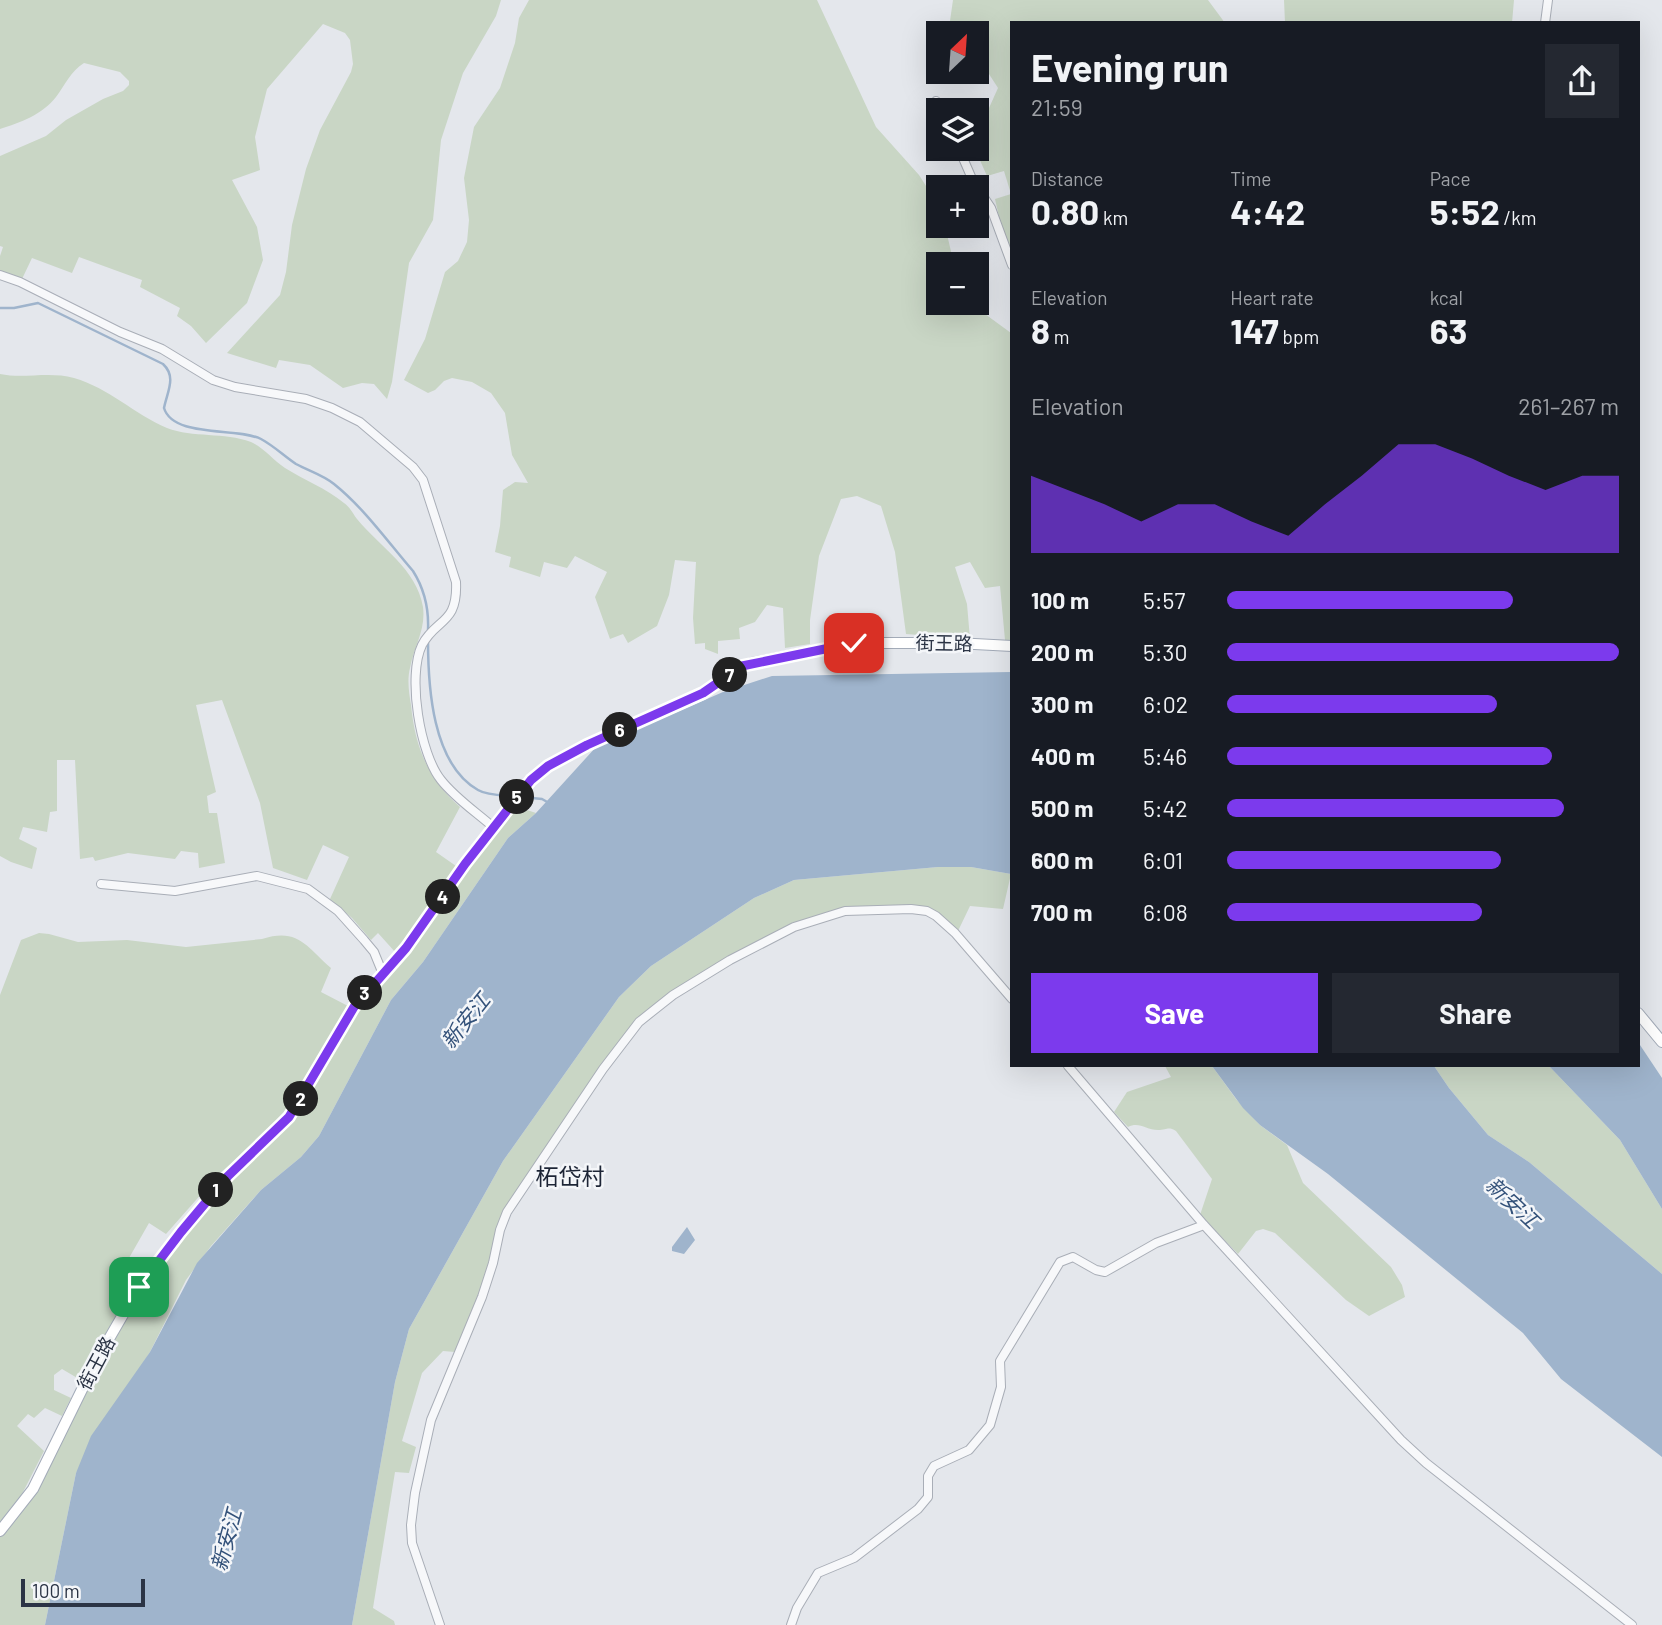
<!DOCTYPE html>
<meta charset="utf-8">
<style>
body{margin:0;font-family:Barlow,"Noto Sans SC",sans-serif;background:#242831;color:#f1f3f6;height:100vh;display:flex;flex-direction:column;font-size:26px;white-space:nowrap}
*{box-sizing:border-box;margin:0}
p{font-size:23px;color:#9ea1a6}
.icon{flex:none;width:38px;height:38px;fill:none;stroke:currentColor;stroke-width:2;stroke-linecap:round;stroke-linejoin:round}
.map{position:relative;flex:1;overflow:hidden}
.side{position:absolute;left:1010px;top:21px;width:630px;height:1046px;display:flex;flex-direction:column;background:#171b24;border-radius:0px;box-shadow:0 7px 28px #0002}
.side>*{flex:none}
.needle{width:46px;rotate:25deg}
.tools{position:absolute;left:926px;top:21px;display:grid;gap:14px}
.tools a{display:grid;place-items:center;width:63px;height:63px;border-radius:0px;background:#171b24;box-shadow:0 7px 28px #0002;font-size:35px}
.scale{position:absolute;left:21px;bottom:18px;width:124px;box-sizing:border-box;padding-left:7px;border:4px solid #2b3445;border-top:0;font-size:19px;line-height:24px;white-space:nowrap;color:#2b3445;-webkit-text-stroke:5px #f4f6f9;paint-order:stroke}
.pin{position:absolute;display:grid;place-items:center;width:60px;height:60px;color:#fff;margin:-30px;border-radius:14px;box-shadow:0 4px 10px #0006}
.km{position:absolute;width:35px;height:35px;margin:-18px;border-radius:50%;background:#222;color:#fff;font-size:19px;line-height:35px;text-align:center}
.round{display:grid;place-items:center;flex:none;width:74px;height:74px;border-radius:0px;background:#242831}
.headline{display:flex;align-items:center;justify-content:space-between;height:119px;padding:0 21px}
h1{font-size:38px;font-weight:700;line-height:52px}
.stats{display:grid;grid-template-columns:repeat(3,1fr);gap:10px;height:119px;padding:7px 21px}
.stats div{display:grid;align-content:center}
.stats b{font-size:35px;font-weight:700}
.stats small{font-size:19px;font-weight:400}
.stats p{font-size:19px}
.chart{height:196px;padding:14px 21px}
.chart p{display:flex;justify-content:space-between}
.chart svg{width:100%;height:126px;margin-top:7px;fill:#7c3aed;opacity:.7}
.button{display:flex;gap:14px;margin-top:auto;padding:14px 21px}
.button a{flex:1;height:80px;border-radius:0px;background:#7c3aed;color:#fff;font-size:28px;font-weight:700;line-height:80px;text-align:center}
.button a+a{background:#242831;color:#f1f3f6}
ul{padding:0 21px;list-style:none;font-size:23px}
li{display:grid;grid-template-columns:112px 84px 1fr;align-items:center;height:52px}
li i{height:18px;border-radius:9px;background:#7c3aed}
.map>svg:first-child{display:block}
</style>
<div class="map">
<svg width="1662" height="1625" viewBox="0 0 1662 1625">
<rect width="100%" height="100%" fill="#e4e7ec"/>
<path fill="#c9d6c5" d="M0,0H501L496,16L463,73L441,140L433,220L409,263L392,382L387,399L374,384L362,383L343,388L310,365L279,360L276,368L227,353L280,295L286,272L292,225L306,169L320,130L351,72L353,64L350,40L345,33L323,24L267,89L255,137L260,170L232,180L257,227L263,260L247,303L206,343L191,326L177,316L180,308L140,287L142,280L79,257L72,273L32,258L22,279L0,271V256L3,247L0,246V156L46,136L66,120L103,99L123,91L129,85V81L120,72L84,63C71,71 65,85 56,97C43,114 20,123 0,129Z
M529,0H817L876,127L919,175L937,203L938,226H945L954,264H938V303H970L1011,333V641L1005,640L1000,586L985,588L970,562L955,567L967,604L970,639L906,634L895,552L881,506L857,496L841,499L819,556L810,620V644L785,648L783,608L767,605L755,622L739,628L740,639L718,641V654L705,649V643L695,644L693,618L696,562L675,560L669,595L657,626L628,643L623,634L610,639L595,597L607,572L575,556L567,568L544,562L540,577L509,567L511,557L495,552L500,526L503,490L515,482L528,483L512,455L505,413L491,393L472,382L452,378L444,381L435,390L428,393L404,380L425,339L445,272L458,261L467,242L469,220L464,178L474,127L500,88L515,43L519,18Z
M953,0H1208L1225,23H1012L1011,259L1005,243L995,199L1011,194L1004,171L987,176L975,149L978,141L977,112L989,108L998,88L989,74L977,64L976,33H952L949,28Z
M1284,0H1514L1512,23H1285Z
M0,374C24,379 49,371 74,378C109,388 134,414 167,428C193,438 224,432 251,442C264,448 273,460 285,468C304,480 326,488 344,503C350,507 353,514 357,519C380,547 417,569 423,607C426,630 414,646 410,668C407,680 409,693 411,705C415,747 428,779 460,807L436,852L456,866L396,953L378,933L371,940L352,918L330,899L349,857L323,845L307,880L273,868L260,803L222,700L196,705L216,792L207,796L209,813H217L225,863L199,868L198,853L181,851L175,859L128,853L95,861L93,857L80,859L75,760H57V811L50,812L47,832L23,827L19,839L37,848L32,869L11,862L0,856Z
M515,806L536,813L508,838L423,962L391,1000L319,1136L301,1157L261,1190L211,1246L186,1280L150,1352L76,1473L45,1625H0V1537L37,1492L99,1365L143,1290L185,1234L240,1170L293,1119L357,1010Z
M938,867H971L1011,874L1003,909L970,906L958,931L931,910L921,906L843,909L796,922L718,963L661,1000L632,1025L509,1201L500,1221L489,1273L455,1352L443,1351L422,1373L402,1441L416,1447L409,1473L395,1472L373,1608L394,1621L395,1625H352L395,1382L409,1329L503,1161L619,997L651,966L754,898L794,880Z
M39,933L49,934L78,942L127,940L186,947L262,939C298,927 307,947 331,968L321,992L348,1006L294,1100L262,1137L219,1174L166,1234L149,1223L125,1265L139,1276L79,1379L62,1369L54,1375V1390L71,1398L62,1416L45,1408L34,1418L28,1414L17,1426L44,1451L22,1494L0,1522V995L21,940Z
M1165,1066H1212L1236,1099L1260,1125L1287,1145L1303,1183L1391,1267L1402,1285L1405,1297L1369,1316L1346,1300L1275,1233L1263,1229L1256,1231L1238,1254L1200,1215L1212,1179L1176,1131C1168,1126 1167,1130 1158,1130C1146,1130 1139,1121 1128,1127L1114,1112L1127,1092L1171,1077Z
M1434,1066H1549L1620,1140L1662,1209V1274L1529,1162L1488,1135L1449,1088Z"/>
<path fill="#9fb4cc" d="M1011,672V874L971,867H938L794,880L754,898L651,966L619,997L503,1161L409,1329L395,1382L352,1625H45L76,1473L91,1436L150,1352L197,1263L261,1190L301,1157L319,1136L391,1000L423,962L508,838L536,813L596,747L723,692L772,676Z
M1638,1042L1662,1078V1209L1620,1140L1549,1066H1638Z
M1212,1066H1434L1449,1088L1488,1135L1529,1162L1662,1274V1457L1561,1379L1523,1333L1328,1174L1260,1125L1243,1108Z
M687,1227L695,1240L684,1254L672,1251V1247Z"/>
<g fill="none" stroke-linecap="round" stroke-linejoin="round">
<path stroke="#9fb4cc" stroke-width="2.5" d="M0,308H14L38,303L163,364C177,377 167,392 164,408C173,438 237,427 261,439C274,446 284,456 296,464C309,471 323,475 334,484C364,508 388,542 413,571C425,590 429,608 428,630
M428,640C428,686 432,764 478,790C488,796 504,795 515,796
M522,797L542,799L549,803"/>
<g stroke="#a9aeb7" stroke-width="10">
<path id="minor" d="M1545,23L1548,0
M936,101L938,116
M959,149L973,181L991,208L1012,265
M0,275L20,282L120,332L162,349L213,380L235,387L306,399L332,408L360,422L413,467L423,480L456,582C458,625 436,618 422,645C407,676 420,754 441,780C455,798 476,812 493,827
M101,884L175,891L257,876L308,889L338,911L364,940L374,952L383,974
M1068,1066L1204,1225L1401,1440L1426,1463L1632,1625
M440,1625L412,1543L411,1525L415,1493L431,1420L482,1297L493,1263L500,1230L507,1212L603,1069L639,1022L673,995L730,960L794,927L845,911L911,909L927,911L936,916L955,933L1012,999
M791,1625L797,1608L818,1573L854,1558L918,1509L928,1497V1476L934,1466L969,1450L990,1425L1001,1387L1000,1361L1060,1262L1073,1257L1096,1270L1105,1272L1156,1243L1204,1225"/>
</g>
<g stroke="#a3abb8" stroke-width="12">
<path id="major" d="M1638,1013L1662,1042
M0,1531L33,1489L95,1363L139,1287L181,1232L228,1176L289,1117L354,1007L406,948L465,864L531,780L548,766L587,745L703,693L736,669L752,663L854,643H956L1012,646"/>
</g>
<use href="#minor" stroke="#f7f8fa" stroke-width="8"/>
<use href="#major" stroke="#fff" stroke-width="10"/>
</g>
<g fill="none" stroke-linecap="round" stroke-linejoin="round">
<g stroke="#fff" stroke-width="14">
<path id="route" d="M139,1287L181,1232L228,1176L289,1117L354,1007L406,948L465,864L531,780L548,766L587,745L703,693L742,666L854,643"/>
</g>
<use href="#route" stroke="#7c3aed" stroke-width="9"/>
</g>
<g text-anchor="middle" stroke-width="5" stroke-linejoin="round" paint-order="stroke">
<g font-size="19" fill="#2b3445" stroke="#f4f6f9">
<text transform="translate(944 643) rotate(1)" y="7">街王路</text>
<text transform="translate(96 1363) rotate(-62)" y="7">街王路</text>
</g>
<g font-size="21" font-style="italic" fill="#34527a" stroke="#f4f6f9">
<text transform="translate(466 1021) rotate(-51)" y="7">新安江</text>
<text transform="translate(1512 1203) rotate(43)" y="7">新安江</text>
<text transform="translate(227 1540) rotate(-75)" y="7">新安江</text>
</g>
<g font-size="23" fill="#1d2536" stroke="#f4f6f9">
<text x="570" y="1185">柘岱村</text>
</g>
</g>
</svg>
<div class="tools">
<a><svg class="needle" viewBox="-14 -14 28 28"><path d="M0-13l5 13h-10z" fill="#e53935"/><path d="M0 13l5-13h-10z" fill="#9ea1a6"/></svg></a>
<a><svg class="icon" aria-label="layers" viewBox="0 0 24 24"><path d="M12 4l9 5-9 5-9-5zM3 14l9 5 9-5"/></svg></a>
<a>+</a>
<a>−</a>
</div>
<div class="scale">100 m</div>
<div class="pin" style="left:139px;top:1287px;background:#1e9e55"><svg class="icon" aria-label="arrive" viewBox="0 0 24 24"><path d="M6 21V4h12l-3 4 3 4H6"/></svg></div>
<div class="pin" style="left:854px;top:643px;background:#d93025"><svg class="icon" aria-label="check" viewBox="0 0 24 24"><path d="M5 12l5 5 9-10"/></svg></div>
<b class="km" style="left:216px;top:1190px">1</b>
<b class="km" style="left:301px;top:1099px">2</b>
<b class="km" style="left:365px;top:993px">3</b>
<b class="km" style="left:443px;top:897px">4</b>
<b class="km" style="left:517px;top:797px">5</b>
<b class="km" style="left:620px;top:730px">6</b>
<b class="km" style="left:730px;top:675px">7</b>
<section class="side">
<div class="headline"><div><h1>Evening run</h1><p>21:59</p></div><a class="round"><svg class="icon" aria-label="share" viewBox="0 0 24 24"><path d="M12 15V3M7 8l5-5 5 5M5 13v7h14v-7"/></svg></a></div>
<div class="stats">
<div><p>Distance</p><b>0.80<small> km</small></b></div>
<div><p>Time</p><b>4:42</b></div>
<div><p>Pace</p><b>5:52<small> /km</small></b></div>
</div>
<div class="stats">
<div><p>Elevation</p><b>8<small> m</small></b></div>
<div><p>Heart rate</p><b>147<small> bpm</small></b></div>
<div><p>kcal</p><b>63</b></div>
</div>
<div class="chart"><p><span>Elevation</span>261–267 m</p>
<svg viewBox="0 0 160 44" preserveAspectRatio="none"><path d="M0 44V17L10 22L20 27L30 33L40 27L50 27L60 33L70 38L80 27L90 17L100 6L110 6L120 11L130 17L140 22L150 17L160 17V44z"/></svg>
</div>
<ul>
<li><b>100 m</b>5:57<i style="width:73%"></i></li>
<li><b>200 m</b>5:30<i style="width:100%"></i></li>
<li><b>300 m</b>6:02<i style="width:69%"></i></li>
<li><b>400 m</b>5:46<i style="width:83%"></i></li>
<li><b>500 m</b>5:42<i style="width:86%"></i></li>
<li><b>600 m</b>6:01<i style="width:70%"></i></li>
<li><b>700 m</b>6:08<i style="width:65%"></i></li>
</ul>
<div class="button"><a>Save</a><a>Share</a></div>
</section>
</div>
